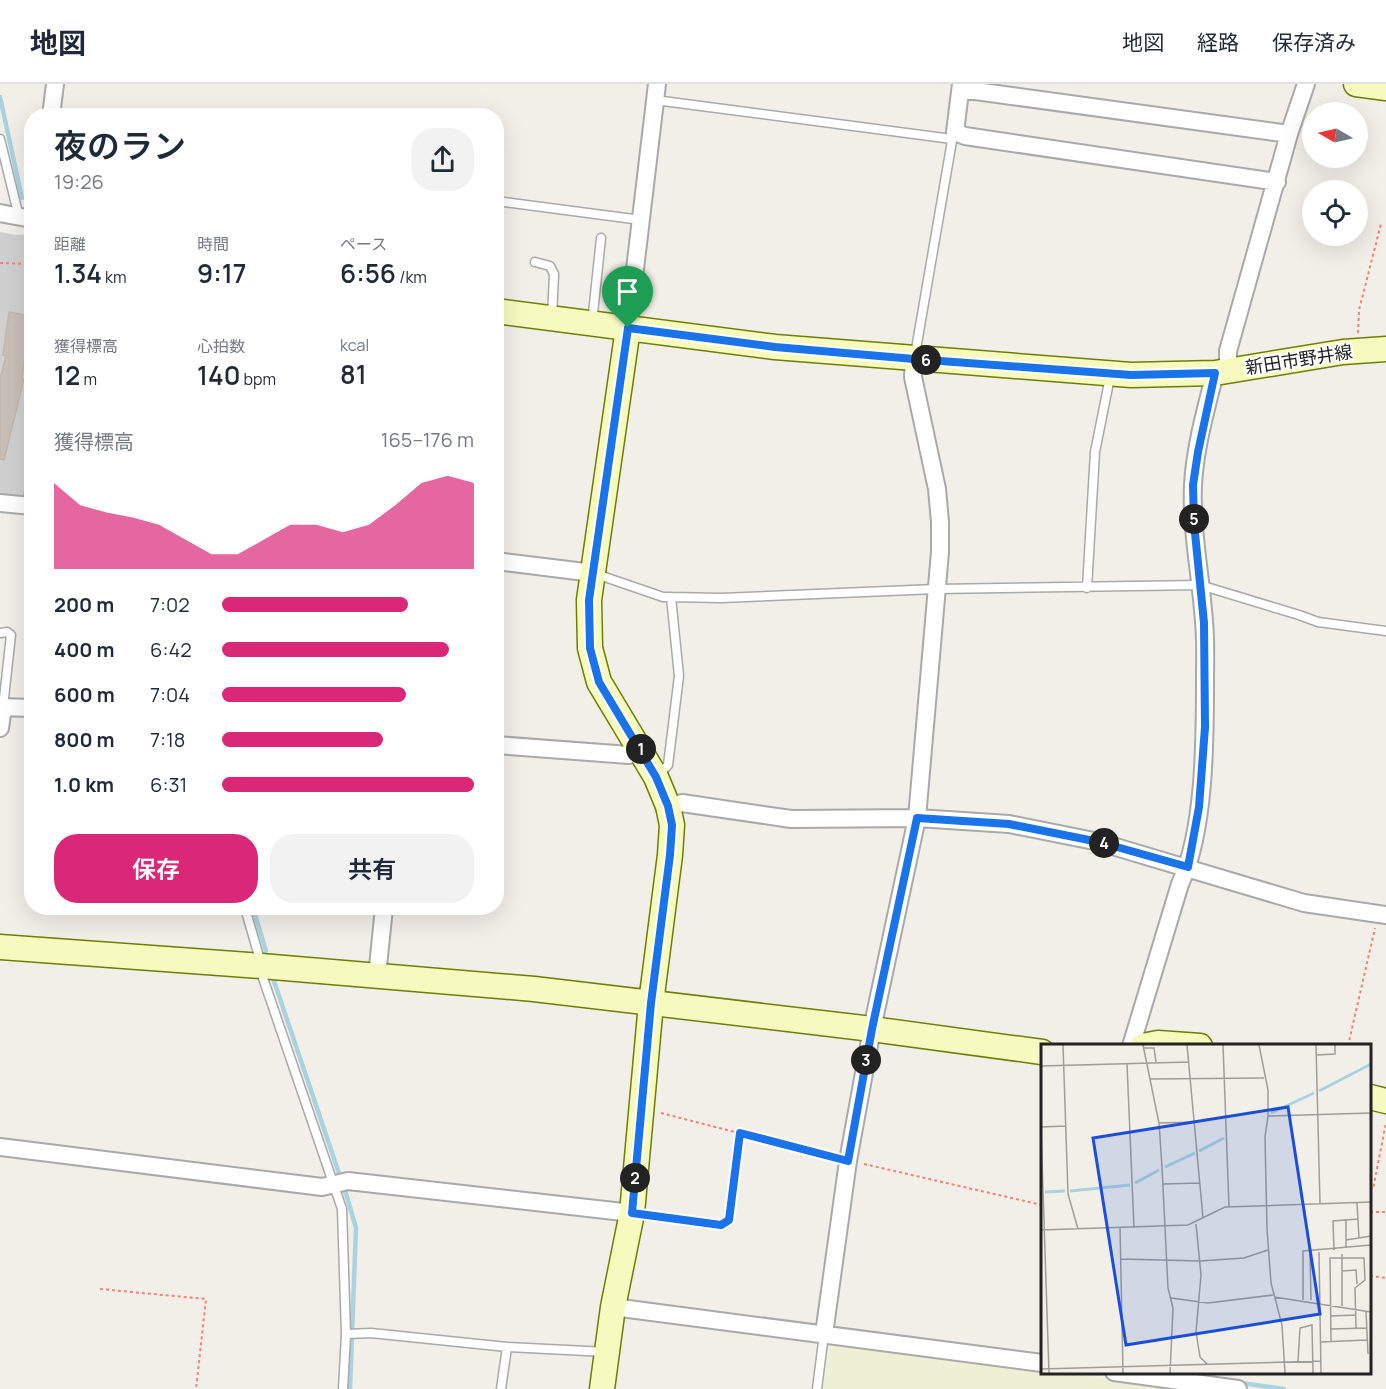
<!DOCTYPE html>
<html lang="ja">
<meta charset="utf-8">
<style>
body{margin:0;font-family:Manrope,"Noto Sans JP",sans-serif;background:#f2f2f3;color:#1f2937;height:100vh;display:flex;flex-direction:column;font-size:22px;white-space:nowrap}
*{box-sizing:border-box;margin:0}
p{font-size:20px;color:#747a83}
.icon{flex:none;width:33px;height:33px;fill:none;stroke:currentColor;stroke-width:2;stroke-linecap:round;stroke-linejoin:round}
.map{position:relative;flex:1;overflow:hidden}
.panel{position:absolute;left:24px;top:24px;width:480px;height:807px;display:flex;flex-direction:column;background:#fff;border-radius:24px;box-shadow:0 6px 24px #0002}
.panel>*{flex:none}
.needle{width:39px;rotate:279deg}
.buttons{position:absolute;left:1302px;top:18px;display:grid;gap:12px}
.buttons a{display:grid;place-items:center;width:66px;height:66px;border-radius:50%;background:#fff;box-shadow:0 6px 24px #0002;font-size:30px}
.pin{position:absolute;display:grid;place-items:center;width:51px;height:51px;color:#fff;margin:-62px -26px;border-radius:50% 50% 50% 0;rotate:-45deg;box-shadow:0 0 6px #0007}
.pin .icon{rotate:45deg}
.km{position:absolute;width:30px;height:30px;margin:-15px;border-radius:50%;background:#222;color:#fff;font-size:16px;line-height:30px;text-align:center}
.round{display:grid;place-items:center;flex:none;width:63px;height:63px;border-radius:24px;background:#f2f2f3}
.overview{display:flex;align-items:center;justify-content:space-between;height:102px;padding:0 30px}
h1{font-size:33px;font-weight:600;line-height:45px}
.figures{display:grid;grid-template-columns:repeat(3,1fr);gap:9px;height:102px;padding:6px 30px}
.figures div{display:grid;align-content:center}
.figures b{font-size:26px;font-weight:600}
.figures small{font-size:16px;font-weight:400}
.figures p{font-size:16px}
.chart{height:168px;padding:12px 30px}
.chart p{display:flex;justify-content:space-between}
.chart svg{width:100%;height:108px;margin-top:6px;fill:#db2777;opacity:.7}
.primary-button{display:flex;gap:12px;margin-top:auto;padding:12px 30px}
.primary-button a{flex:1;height:69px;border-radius:24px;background:#db2777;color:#fff;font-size:24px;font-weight:600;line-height:69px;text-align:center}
.primary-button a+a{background:#f2f2f3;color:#1f2937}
ul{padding:0 30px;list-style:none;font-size:20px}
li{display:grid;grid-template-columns:96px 72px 1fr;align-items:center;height:45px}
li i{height:15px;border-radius:8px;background:#db2777}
header{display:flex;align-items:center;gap:36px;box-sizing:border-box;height:84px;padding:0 30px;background:#fff;border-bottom:2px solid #e0e1e3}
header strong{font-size:28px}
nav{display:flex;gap:33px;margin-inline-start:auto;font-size:21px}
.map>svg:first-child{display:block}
</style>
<header>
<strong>地図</strong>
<nav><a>地図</a><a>経路</a><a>保存済み</a></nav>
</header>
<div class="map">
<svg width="1386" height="1305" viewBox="0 0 1386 1305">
<rect width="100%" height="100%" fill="#f2efe9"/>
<path fill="#d0d0d0" d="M0,148L16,151L32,150L31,353L23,412L18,416L0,414Z"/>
<path fill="#eef0d5" d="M830,1258L1042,1286V1288L1065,1289L1190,1305H823Z"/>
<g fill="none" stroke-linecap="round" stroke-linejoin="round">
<path stroke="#aad3df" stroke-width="4.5" d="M0,13L22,114
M253,824L266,867
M274,897L347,1113L356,1144L350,1305
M1241,1299L1284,1305"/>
</g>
<path fill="#c7bfb8" stroke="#c4b6ab" stroke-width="1.5" d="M9,228L30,232L22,295H24L4,376L0,375V295L6,272L3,271Z"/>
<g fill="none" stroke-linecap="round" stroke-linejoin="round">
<g stroke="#a9a9a9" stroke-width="11">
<path id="lane" d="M655,16L952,55
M0,55L19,133
M496,117L641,136
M535,178L550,182L554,190L552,234
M592,239L601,154
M915,271L953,51
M27,421L32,391
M596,490L663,513H671L721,514L936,505L1200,501L1299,531L1318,538L1386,547
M1087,504L1095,368L1110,293
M0,549L7,548L11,551L3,623
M659,690L668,681L679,592L671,513
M245,824L258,869L263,894L342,1125L346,1250L343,1305
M346,1250L371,1249L507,1263L606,1268
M501,1305L507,1263
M817,1305L824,1250"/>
</g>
<g stroke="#a9a9a9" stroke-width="20">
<path id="street" d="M961,0L955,48L965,52L1277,98
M961,5L1289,50
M51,32L55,0
M0,129L32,135
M628,244L657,0
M1228,287V267L1289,50L1306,0
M0,419L32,422
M496,477L593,489
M0,623L32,624
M0,644L3,623
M496,661L629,671L642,666
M668,722L682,719L791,735L917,734L1009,740L1099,758L1304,819L1386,831
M377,892L384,824
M1131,962L1180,800C1205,747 1205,656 1205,597C1205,578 1206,557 1204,538C1201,492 1191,447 1193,401C1195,363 1206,325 1215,289
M0,1063L322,1103L348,1097L632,1129
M613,1223L1042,1279
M824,1250L848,1077L872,945L917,734L940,468V438L937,405L913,293L914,275
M1114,1288L1238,1305"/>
</g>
<g stroke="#707d05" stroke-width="27">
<path id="secondary" d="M1356,0L1386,4
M496,227L775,263L1131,291L1215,289L1343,268L1386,265
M0,863L261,882L534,905L872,945L1042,968
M1142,962L1158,959L1200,962
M1370,1013L1386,1017
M602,1305L613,1223L632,1129L651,919L670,771L672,741L668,722L656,693L599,598L590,564L589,516L628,244"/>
</g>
<path stroke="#fa8072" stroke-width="2" stroke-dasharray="3 3" stroke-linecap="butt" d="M0,179L32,180
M1358,249L1359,226L1381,140
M1348,962L1375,844
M661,1029L832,1073
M864,1080L1042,1121
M1370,1103L1373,1105L1386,1039
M1370,1128H1386
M650,1131L721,1141L729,1136L740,1049
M1370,1192L1386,1194
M100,1205L206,1215L196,1305"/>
<use href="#lane" stroke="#fff" stroke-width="8"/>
<use href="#street" stroke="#fff" stroke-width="16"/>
<use href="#secondary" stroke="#f7fabf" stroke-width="24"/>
</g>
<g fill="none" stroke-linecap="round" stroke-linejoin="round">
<g stroke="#fff" stroke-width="12">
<path id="route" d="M628,244L775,263L914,275L1131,291L1215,289L1198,368L1193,401L1194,439L1204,539L1205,643L1199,723L1188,783L1099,758L1009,740L917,734L872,945L848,1077L740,1049L729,1136L721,1141L632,1129L651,919L670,771L672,741L668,722L656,693L599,598L590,564L589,516Z"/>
</g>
<use href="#route" stroke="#1a73e8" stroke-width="8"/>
</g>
<g text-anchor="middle" stroke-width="4.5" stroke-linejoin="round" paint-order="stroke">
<g font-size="18" fill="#222" stroke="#fff">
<text transform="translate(1299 276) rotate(-9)" y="6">新田市野井線</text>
</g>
</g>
<g transform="translate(1041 960)">
<rect width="330" height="330" fill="#f2efe9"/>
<path fill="none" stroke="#aad3df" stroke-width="3" d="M278,47L330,20M230,69L273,49M158,107L183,94M124,123L154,109M94,139L118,126M29,147L89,141M4,148L24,147"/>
<path fill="none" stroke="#9f9d99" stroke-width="1.5" d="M22,1L27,150L37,185M102,1L118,79L121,123L127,244L132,264L129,329M146,1L162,174M182,1L188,163M218,1L227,46V72L330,69M275,1L279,160M103,4H113L115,18M276,11L294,10V1M86,20L93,184M0,22L148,18M109,35L223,34M227,72L224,93L226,185L230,239L241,281L244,329M118,79L154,78M0,83L25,82M0,85L8,329M122,140L159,139M316,159L318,194M305,175V204M155,180L160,231L155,288L159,313L166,320M79,183L82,329M0,186L147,181L184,163L330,158M305,196L330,192M269,206L270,256M293,206L292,177L317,175M278,208L280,329M301,210V262M80,215L159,217L203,214L227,206M301,227L315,226L316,240M233,253L330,268M130,254L167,259L232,251M262,256V207L330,201M325,267L327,310M289,272L315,271M289,285L326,284M290,297L289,214H323L324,236L314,244L315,284M279,298L326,296M257,317L259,284L271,281L272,329M0,325L280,317"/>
<path fill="#1d4ed8" fill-opacity="0.15" stroke="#1d4ed8" stroke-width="3" d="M247,63L279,270L85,301L52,94Z"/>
<rect width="330" height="330" fill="none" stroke="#222" stroke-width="3"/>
</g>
</svg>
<div class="buttons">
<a><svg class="needle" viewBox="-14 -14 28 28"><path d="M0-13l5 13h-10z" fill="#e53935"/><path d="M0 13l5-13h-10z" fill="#747a83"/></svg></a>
<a><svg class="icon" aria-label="locate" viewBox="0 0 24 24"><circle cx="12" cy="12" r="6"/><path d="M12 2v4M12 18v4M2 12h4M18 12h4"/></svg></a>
</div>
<div class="pin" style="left:628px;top:244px;background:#1e9e55"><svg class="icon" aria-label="arrive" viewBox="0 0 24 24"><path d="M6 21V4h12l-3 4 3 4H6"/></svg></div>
<b class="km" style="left:641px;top:665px">1</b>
<b class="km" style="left:635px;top:1094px">2</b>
<b class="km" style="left:866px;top:976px">3</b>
<b class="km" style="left:1104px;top:759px">4</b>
<b class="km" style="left:1194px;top:435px">5</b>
<b class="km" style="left:926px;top:276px">6</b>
<section class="panel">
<div class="overview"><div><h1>夜のラン</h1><p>19:26</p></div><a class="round"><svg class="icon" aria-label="share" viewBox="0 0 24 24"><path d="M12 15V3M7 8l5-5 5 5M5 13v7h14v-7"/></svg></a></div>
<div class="figures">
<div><p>距離</p><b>1.34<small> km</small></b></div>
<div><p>時間</p><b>9:17</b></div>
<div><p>ペース</p><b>6:56<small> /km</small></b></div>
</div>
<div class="figures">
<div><p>獲得標高</p><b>12<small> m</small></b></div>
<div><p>心拍数</p><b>140<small> bpm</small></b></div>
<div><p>kcal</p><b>81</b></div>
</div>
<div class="chart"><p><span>獲得標高</span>165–176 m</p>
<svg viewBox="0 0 160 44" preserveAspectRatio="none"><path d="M0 44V9L10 18L20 21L30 23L40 26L50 32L60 38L70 38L80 32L90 26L100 26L110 29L120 26L130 18L140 9L150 6L160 9V44z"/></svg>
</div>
<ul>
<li><b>200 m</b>7:02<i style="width:74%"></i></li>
<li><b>400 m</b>6:42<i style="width:90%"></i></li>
<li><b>600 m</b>7:04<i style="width:73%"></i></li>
<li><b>800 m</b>7:18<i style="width:64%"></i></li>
<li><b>1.0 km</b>6:31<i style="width:100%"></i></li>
</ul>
<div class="primary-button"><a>保存</a><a>共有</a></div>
</section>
</div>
